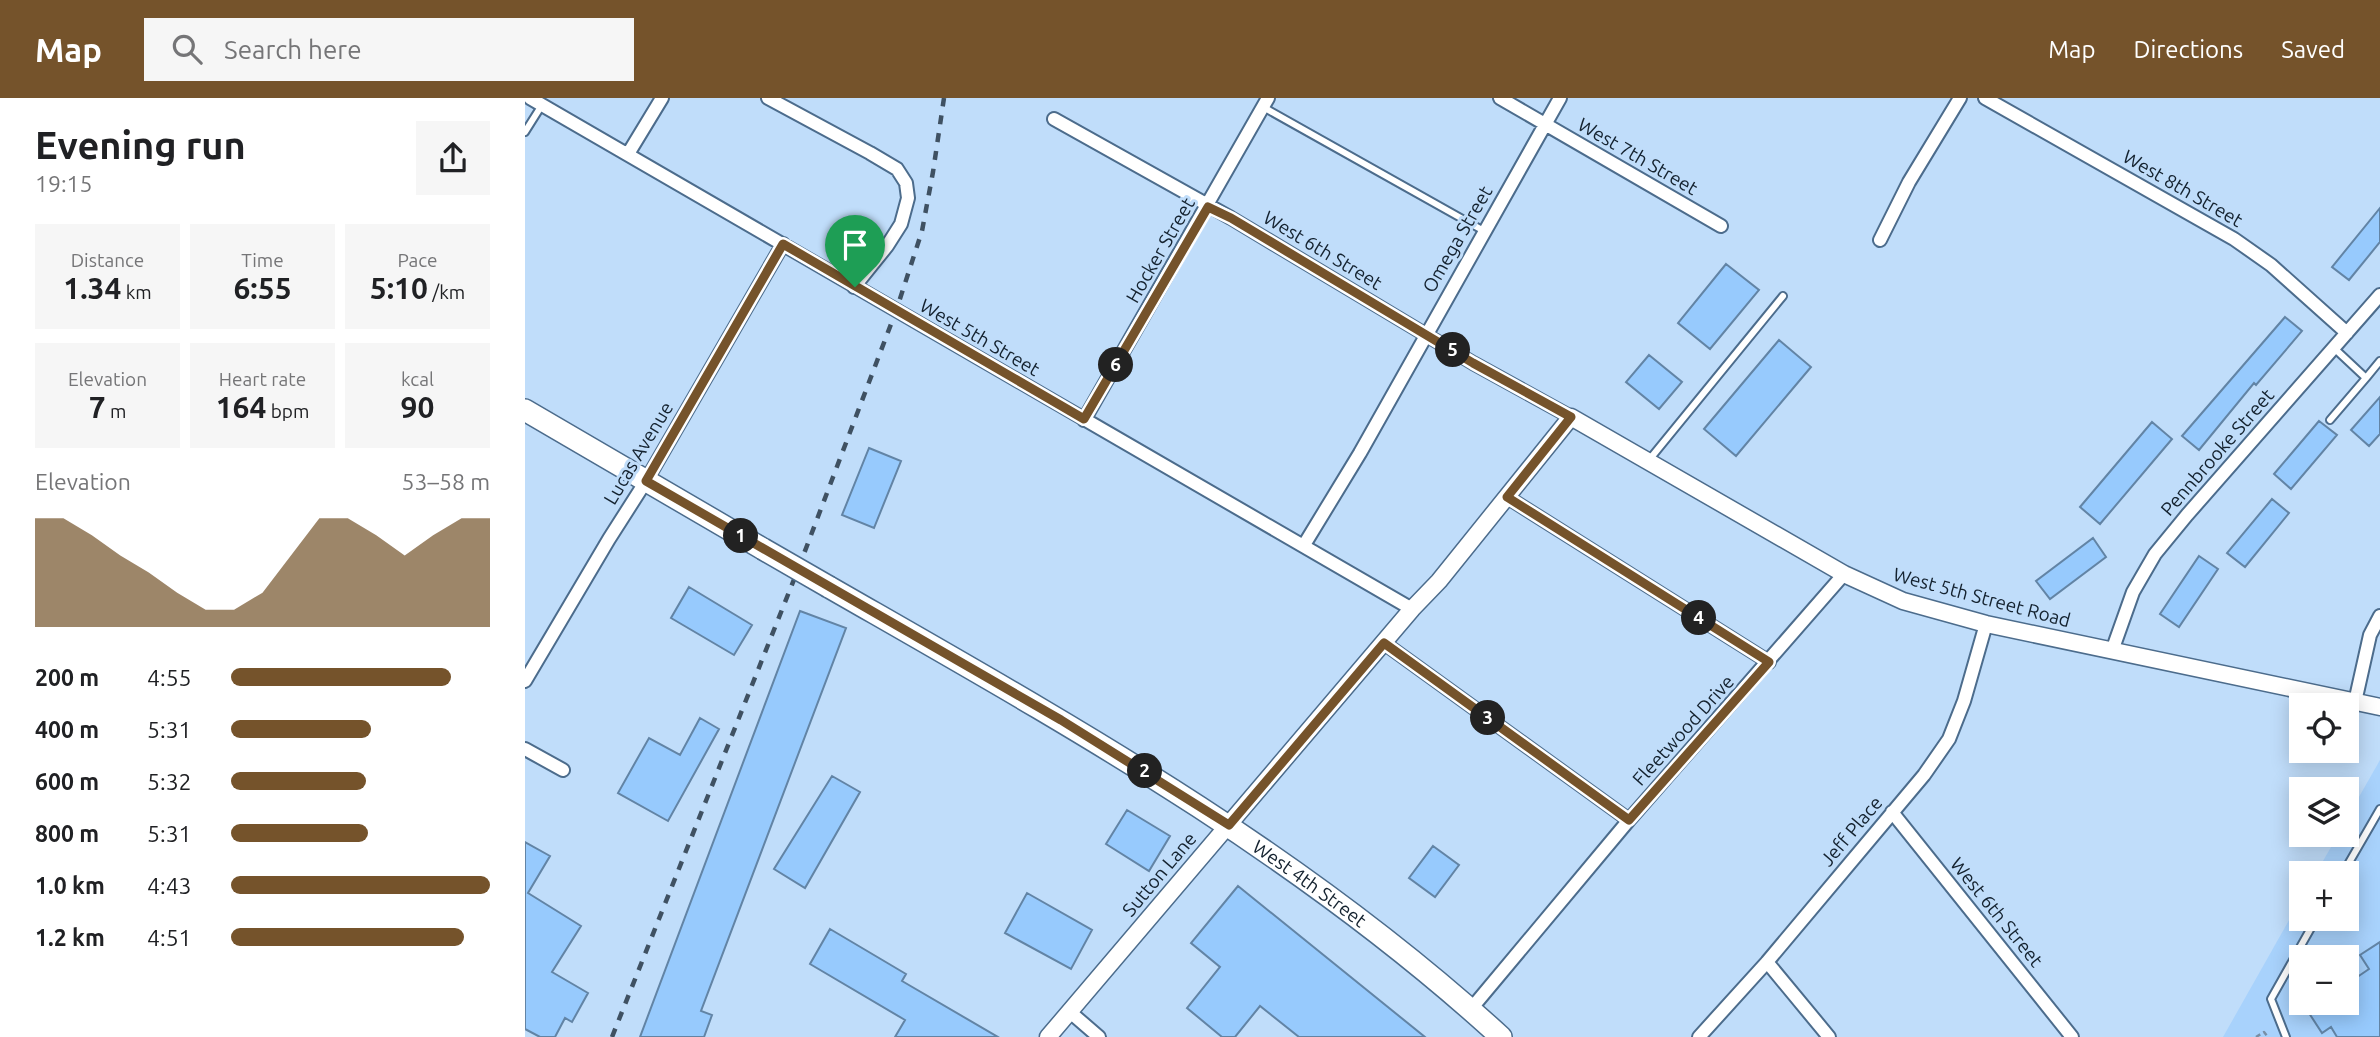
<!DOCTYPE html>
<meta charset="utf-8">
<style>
body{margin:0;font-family:Ubuntu,sans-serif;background:#f6f6f6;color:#202124;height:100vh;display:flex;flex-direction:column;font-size:26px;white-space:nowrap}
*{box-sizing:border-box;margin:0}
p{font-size:23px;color:#757577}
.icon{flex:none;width:38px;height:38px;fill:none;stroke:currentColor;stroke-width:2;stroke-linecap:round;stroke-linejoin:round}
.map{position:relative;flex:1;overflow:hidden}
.drawer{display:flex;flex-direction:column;background:#fff;width:525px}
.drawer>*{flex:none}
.buttons{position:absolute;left:1764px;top:595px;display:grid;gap:14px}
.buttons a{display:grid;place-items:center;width:70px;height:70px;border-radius:0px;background:#fff;box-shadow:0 4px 18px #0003;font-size:35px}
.pin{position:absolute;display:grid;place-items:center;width:60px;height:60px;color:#fff;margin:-72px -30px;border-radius:50% 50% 50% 0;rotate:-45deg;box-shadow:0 0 7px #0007}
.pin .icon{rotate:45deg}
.km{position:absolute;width:35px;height:35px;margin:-18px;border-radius:50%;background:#222;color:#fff;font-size:19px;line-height:35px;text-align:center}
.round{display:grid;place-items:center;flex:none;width:74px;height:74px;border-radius:0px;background:#f6f6f6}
.headline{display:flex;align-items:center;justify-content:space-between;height:119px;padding:0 35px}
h1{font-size:38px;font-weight:600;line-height:52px}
.stats{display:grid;grid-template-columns:repeat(3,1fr);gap:10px;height:119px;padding:7px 35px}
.stats div{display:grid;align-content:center;border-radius:0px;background:#f6f6f6;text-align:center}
.stats b{font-size:30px;font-weight:600}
.stats small{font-size:19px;font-weight:400}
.stats p{font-size:19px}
.chart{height:196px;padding:14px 35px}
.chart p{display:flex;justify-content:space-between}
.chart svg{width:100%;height:126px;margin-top:7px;fill:#75532b;opacity:.7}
ul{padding:0 35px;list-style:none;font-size:23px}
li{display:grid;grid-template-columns:112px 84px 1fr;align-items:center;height:52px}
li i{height:18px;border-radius:9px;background:#75532b}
header{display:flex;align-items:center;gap:42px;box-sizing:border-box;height:98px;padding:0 35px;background:#75532b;color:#fff}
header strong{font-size:33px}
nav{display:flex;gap:38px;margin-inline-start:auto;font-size:24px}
.search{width:490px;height:63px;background:#f6f6f6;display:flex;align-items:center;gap:18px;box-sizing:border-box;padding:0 24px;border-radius:0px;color:#757577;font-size:26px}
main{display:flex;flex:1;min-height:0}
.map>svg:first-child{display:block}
</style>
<header>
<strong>Map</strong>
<div class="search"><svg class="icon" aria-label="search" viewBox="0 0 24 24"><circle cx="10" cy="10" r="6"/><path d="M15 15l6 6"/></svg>Search here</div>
<nav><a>Map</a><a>Directions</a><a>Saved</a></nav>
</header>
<main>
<section class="drawer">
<div class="headline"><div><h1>Evening run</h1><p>19:15</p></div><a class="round"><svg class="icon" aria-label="share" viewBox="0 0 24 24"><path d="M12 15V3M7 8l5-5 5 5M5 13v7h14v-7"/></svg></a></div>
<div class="stats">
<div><p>Distance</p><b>1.34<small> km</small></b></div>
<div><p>Time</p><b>6:55</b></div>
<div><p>Pace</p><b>5:10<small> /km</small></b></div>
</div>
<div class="stats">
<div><p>Elevation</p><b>7<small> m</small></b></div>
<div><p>Heart rate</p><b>164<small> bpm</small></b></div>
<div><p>kcal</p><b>90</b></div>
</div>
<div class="chart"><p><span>Elevation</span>53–58 m</p>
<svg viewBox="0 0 160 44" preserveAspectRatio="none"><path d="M0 44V6L10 6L20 12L30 19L40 25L50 32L60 38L70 38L80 32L90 19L100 6L110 6L120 12L130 19L140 12L150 6L160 6V44z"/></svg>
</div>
<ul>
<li><b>200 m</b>4:55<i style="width:85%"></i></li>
<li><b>400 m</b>5:31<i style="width:54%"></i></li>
<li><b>600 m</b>5:32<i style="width:52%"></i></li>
<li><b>800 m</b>5:31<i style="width:53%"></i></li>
<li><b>1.0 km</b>4:43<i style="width:100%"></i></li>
<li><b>1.2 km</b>4:51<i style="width:90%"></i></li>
</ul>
</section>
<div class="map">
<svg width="1855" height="939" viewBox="0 0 1855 939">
<rect width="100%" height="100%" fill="#c0ddfa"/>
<path fill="#a8d2fc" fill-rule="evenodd" d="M1855,662V939H1698L1776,801V821H1822V775H1791L1813,737H1822V720ZM1776,859H1822V905H1776Z"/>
<path fill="#97cafd" stroke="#6284a5" stroke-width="2" d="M1855,110V144L1824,182L1807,169Z
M1201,166L1234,192L1185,251L1153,225Z
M1760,219L1777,233L1731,287L1729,285L1674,352L1657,338Z
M1254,242L1286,269L1211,358L1179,331Z
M1124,257L1157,284L1134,311L1101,284Z
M1855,299V336L1844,348L1826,332Z
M1794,323L1812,337L1766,391L1749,376Z
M1627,324L1647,341L1575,426L1555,409Z
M344,350L376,363L349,430L317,417Z
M1747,401L1764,415L1720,469L1702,455Z
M1568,440L1581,459L1525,501L1511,483Z
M1674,458L1693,471L1654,529L1635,516Z
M164,489L227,527L209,557L146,520Z
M275,513L321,530L176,913L187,917L179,939H115Z
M175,620L194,631L143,723L93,695L124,640L155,657Z
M307,678L335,694L280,790L249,771Z
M602,712L645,738L624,773L581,746Z
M0,744L25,758L3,795L56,828L27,874L63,895L47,924L40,920L30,939H15L0,931Z
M908,748L934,767L910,799L884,780Z
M713,788L900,939H774L735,908L710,939H697L662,910L695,869L666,845Z
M502,795L567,832L546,871L480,835Z
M305,831L381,876L377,883L473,939H370L380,922L285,866Z
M1855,844V939H1812L1806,929L1797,935L1782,912L1793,905H1822V886L1844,871L1835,857Z"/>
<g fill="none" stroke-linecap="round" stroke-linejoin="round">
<g stroke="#4c6c8c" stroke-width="10">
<path id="service" d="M738,9L959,133
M0,34L17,7
M1841,280L1855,263
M1805,322L1841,280L1809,250
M1124,362L1258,198
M1818,775L1855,711
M1761,939L1746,901L1791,821"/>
</g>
<g stroke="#4c6c8c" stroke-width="16">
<path id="minor" d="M5,0L887,511
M243,0L345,55L372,71L381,85L383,100L376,126L362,148L329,189
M975,0L1196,128
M1460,0L1709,141L1746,167L1822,235
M529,21L706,120L948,265L1046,319
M103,56L137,0
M1355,142L1384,84L1435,0
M559,322L743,0
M982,399L1244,564
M779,447L835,355L1035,0
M859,545L1104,722
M1587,553L1608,494L1630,456L1662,417L1855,197
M0,583L84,441L121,383L258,146
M1830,604L1845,537L1855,518
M0,651L38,672
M1367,714L1547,939
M1242,864L1304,939
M946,911L1104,722L1319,476
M545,914L574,939
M1174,939L1242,864L1399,677L1424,641L1439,603L1461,526"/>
</g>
<g stroke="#4c6c8c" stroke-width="19">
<path id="tertiary" d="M523,939L887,511L914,483L1046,319L1319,476L1378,503L1461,526L1855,609"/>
</g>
<g stroke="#4c6c8c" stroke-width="24">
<g id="primary">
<path d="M0,312L238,451"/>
<path id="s1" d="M304,489C541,625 773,753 976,939"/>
</g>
</g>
<path stroke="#788fa5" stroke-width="2.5" stroke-dasharray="5 3.5" stroke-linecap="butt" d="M1731,939L1739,934L1743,939"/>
<use href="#service" stroke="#fff" stroke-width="6"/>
<use href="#minor" stroke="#fff" stroke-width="12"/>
<use href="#tertiary" stroke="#fff" stroke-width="16"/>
<use href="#primary" stroke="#fff" stroke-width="21"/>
<path stroke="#3f5162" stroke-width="4.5" stroke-dasharray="9 9" stroke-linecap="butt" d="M87,939L272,474L371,213L397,133L408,74L419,0"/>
<g stroke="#4c6c8c" stroke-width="24" stroke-linecap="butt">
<path id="primary-bridge" d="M238,451L304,489"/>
</g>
<use href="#primary-bridge" stroke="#fff" stroke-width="21"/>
</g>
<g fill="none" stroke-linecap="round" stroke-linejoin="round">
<g stroke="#fff" stroke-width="14">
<path id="route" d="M683,109L706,120L948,265L1046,319L982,399L1244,564L1104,722L859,545L704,727L536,622L121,383L258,146L559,321Z"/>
</g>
<use href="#route" stroke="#75532b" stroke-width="9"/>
</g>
<g text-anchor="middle" stroke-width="6" stroke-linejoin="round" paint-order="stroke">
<g font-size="19" fill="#14222f" stroke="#c0ddfa">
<text transform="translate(1113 58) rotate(30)" y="7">West 7th Street</text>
<text transform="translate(1658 90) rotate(30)" y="7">West 8th Street</text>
<text transform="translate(932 141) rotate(-60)" y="7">Omega Street</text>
<text transform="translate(635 152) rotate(-60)" y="7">Hocker Street</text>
<text transform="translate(798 152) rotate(31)" y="7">West 6th Street</text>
<text transform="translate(455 239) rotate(30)" y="7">West 5th Street</text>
<text transform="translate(1692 354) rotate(-49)" y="7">Pennbrooke Street</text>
<text transform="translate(113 355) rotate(-59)" y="7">Lucas Avenue</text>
<text transform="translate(1457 499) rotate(15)" y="7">West 5th Street Road</text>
<text transform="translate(1158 632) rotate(-48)" y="7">Fleetwood Drive</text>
<text transform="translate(1326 733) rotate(-50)" y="7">Jeff Place</text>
<text transform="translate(634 776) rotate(-50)" y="7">Sutton Lane</text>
<text dy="7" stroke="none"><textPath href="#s1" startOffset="565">West 4th Street</textPath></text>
<text transform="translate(1472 814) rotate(51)" y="7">West 6th Street</text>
</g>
</g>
</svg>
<div class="buttons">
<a><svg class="icon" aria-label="locate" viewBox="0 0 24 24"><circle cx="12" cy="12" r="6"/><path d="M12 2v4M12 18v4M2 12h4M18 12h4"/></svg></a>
<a><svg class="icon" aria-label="layers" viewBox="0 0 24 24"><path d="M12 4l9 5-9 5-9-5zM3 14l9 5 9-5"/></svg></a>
<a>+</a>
<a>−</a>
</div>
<div class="pin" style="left:330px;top:189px;background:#1e9e55"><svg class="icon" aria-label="arrive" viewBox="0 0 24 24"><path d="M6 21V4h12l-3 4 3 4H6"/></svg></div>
<b class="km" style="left:216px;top:438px">1</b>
<b class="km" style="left:620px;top:673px">2</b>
<b class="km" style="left:963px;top:620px">3</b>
<b class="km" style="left:1174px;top:520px">4</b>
<b class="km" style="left:928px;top:252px">5</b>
<b class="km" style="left:591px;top:267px">6</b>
</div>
</main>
